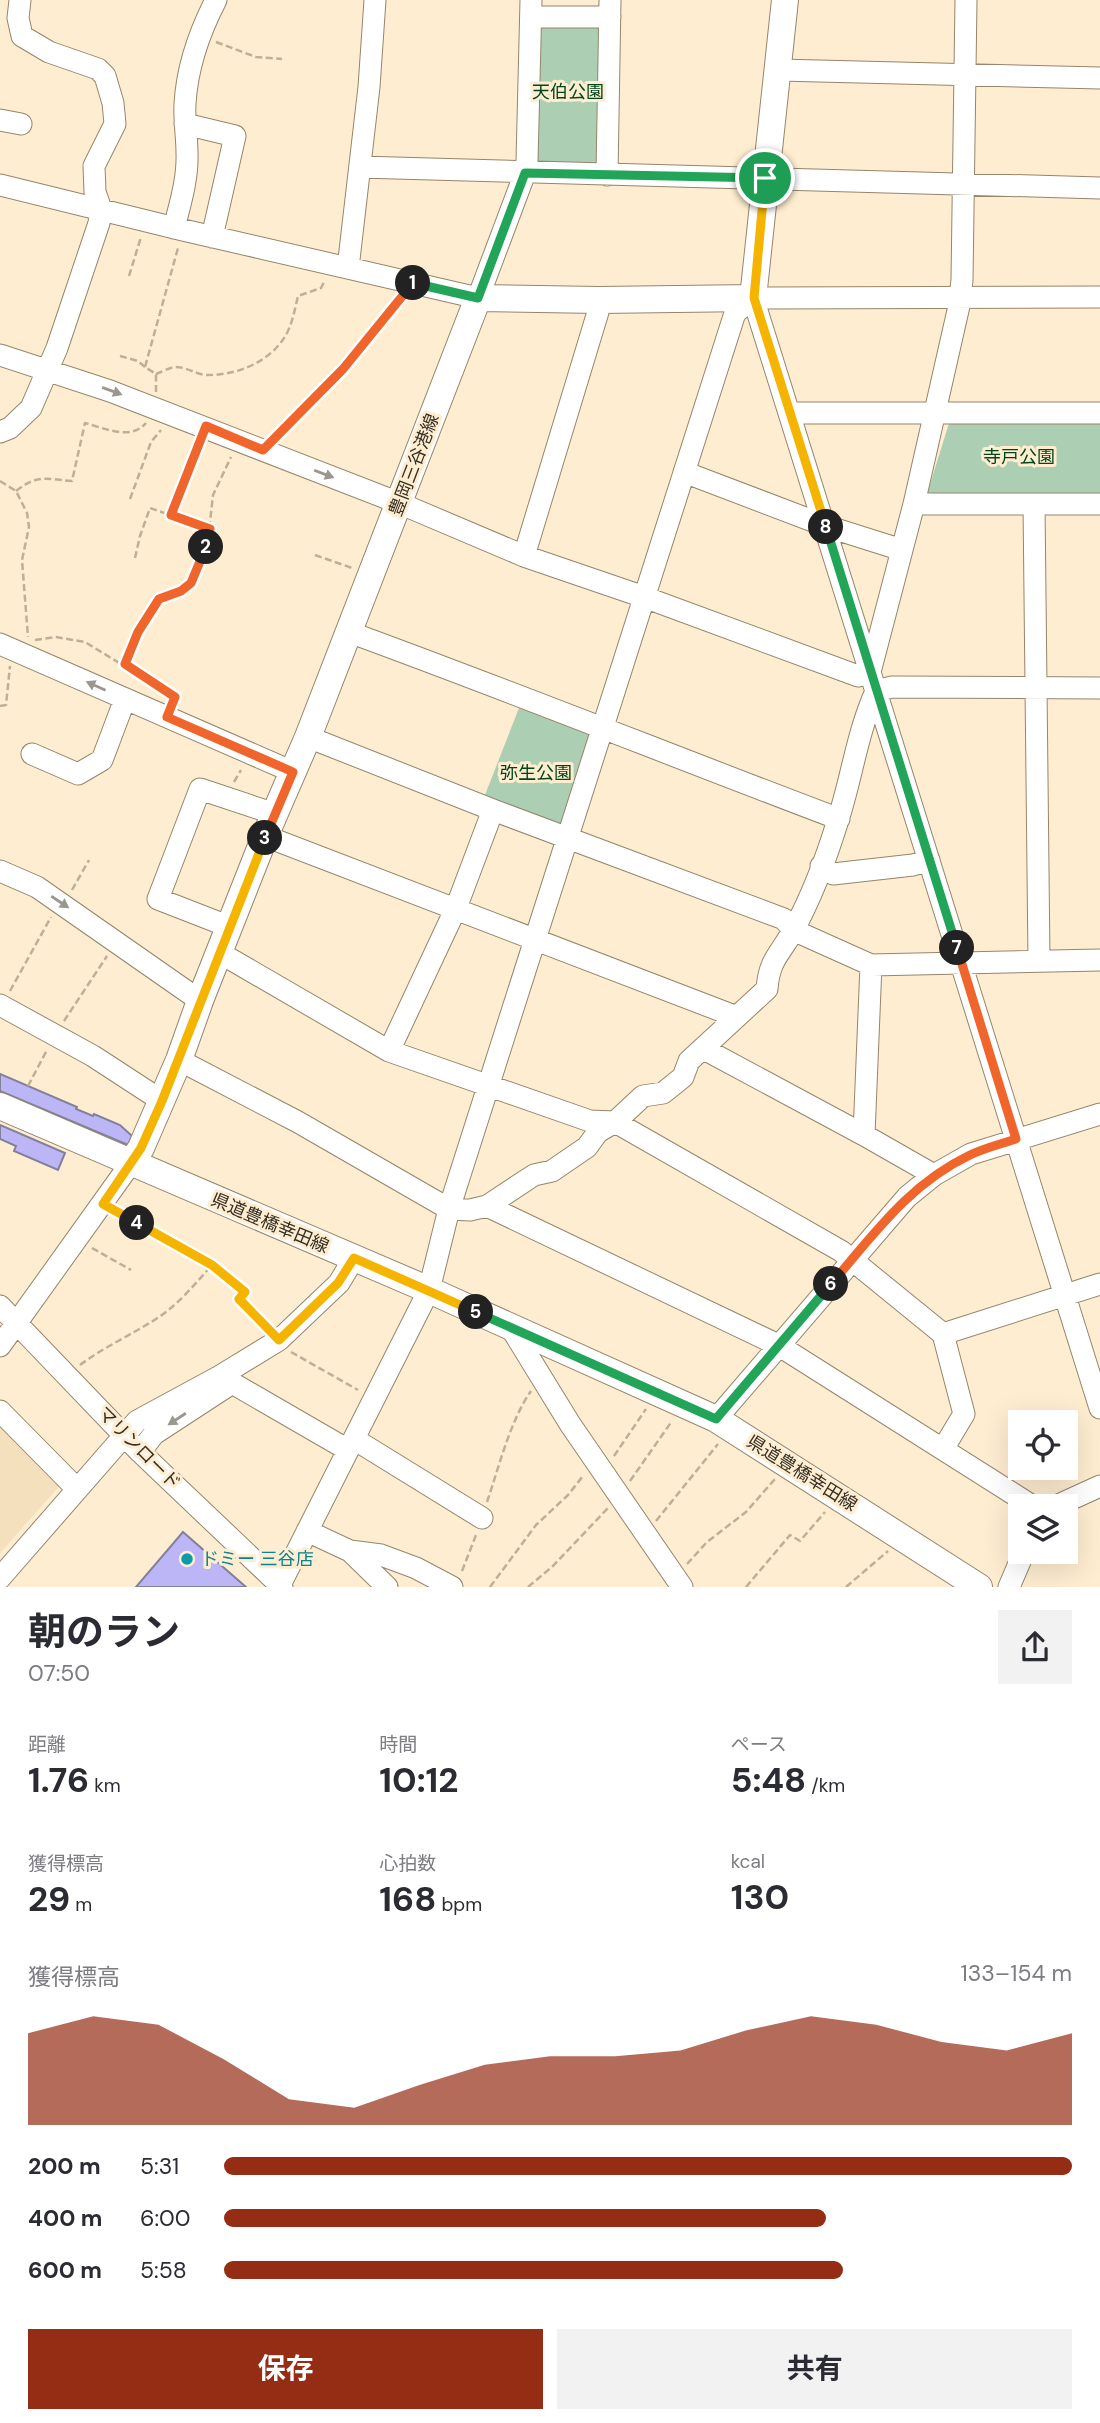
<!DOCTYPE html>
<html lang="ja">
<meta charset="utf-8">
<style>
body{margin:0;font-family:"DM Sans","Noto Sans JP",sans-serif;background:#f2f2f3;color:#2b2b33;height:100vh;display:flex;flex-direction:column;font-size:26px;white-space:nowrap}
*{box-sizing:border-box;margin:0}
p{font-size:23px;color:#7c7c81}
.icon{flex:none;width:38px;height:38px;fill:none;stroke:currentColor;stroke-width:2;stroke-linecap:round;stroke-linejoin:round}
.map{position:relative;height:1587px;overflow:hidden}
.panel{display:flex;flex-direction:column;background:#fff;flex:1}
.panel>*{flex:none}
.controls{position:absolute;left:1008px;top:1410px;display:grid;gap:14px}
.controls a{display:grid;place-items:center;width:70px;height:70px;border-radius:0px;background:#fff;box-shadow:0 7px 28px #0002;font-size:35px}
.pin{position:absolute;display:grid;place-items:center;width:60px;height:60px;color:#fff;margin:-30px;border:4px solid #fff;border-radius:50%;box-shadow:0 2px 7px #0007}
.km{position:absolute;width:35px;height:35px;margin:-18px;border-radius:50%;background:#222;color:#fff;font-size:19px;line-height:35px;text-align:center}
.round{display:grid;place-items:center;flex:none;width:74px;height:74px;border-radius:0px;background:#f2f2f3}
.head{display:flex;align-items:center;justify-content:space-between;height:119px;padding:0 28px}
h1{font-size:38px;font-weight:700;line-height:52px}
.stats{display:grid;grid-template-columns:repeat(3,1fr);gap:10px;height:119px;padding:7px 28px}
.stats div{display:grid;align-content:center}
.stats b{font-size:35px;font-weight:700}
.stats small{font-size:19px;font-weight:400}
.stats p{font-size:19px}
.chart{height:196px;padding:14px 28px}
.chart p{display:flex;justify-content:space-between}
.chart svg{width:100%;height:126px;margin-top:7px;fill:#952d14;opacity:.7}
.primary-button{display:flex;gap:14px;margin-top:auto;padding:14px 28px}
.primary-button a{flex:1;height:80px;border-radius:0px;background:#952d14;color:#fff;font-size:28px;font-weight:700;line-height:80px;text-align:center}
.primary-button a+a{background:#f2f2f3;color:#2b2b33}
ul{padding:0 28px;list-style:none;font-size:23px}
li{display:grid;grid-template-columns:112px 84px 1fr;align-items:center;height:52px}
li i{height:18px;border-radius:9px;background:#952d14}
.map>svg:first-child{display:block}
</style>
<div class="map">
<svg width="1100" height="1587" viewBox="0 0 1100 1587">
<rect width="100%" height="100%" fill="#feedd0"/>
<path fill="#f5e0be" d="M0,1418L63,1482L0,1553Z"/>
<path fill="#accfb3" d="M535,23L604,25L602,162L596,167L537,166Z
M1100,419V494H927L950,420Z
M519,708L591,732L560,829L483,800Z"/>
<path fill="#bcb6f6" stroke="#82809b" stroke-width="2" d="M0,1074L77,1107L76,1109L93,1116L94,1114L120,1125L132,1136L128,1145L0,1091Z
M0,1125L65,1153L58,1170L14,1151L16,1146L0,1139Z
M183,1532L246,1587H136Z"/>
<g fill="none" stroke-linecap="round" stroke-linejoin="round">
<g stroke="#95856b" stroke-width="23">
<path id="minor" d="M531,17H610
M779,70L1100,78
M0,120L21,124
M185,124L235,136L212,237
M360,167L1100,188
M607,175L610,0
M0,185L183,230L478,298L525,173L527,161L531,0
M174,228C180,204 188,179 187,153C187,137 184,120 185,104C187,68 200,31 216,0
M348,268L369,87L375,0
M753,298L1100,1408
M0,355L110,391L399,503L524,556L644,597L858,676L870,672L914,504L959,306L962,280L966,0
M789,413H1100
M0,432L10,428L31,408L57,348L99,223L101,209L95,192L94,166L115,124L113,103L105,76L98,69L49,52L22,36L18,18L20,0
M684,472L826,526L902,550
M914,504H1100
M1034,504L1039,961
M524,556L598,312L599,300
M349,632C513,692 675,757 839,819
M0,644L293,772
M308,737L493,810L784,919L793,930L871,965L1100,960
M32,754L78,774L102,760L125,699
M265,836L737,1017
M821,866L833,874L913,865L929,860
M0,871L37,887L189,993L201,998
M230,927L158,899L200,789L275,814
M220,953L389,1051L590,1121L615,1122L841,1251L943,1334L964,1414L943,1449
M0,1005L93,1056L162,1101
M704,1049L864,1135L934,1175
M389,1051L456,908L493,810
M179,1060L298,1122L449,1209L470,1210L487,1206L534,1175L552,1171L587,1147L598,1132L615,1122L643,1096L663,1093L683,1077L689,1061L767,989C769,960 780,954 793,931C811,898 827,856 838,820C852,777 857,733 876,691L892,687L1100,688
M864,1135L871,965
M487,1206L778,1345L1034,1507
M0,1306L140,1452L282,1587
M511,1328L570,1424L682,1587
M943,1334L1100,1284
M0,1346L131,1163
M220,1376L348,1450
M0,1411L77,1489
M716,1419L907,1197L934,1175L971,1154L1100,1114
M354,1439L482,1518
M140,1452L154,1434L226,1387
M1054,1507L1100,1486
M307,1531L350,1551L381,1555L416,1568L452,1587
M350,1551L387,1587
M0,1578L137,1421L220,1376L279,1340L339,1283L354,1258
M280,1585L429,1290L449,1209L735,313L753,298L1100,297
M1009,1587L1024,1552"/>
</g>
<g stroke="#95856b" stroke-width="28">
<path id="major" d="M0,1106L429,1290L716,1419L979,1587
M131,1163L141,1148L179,1060L201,998L265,836L308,737L478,298L599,300L753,298L785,0"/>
</g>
<path stroke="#bdaf98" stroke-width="2.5" stroke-dasharray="7 3.5" stroke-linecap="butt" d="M216,42L256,57L282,59
M129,276L141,237
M120,356L138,361L145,367
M156,374C162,372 170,367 176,367C187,367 197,375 208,375C239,375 272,361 287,333C293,321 295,308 298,296L321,288L325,280
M156,392V374L145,367L178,248
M275,438L343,369L367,342L400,297
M0,481L16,491L27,513L29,527L22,560L28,637
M16,491C38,474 45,479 72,481L85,423C104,428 131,441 146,423
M130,499L151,442L161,430
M171,515L199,443
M315,555L352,568
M135,558L140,536L150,508L210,529
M35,640L56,637L85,642L175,697L173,702
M125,664L138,632L159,599L186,588L195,576L208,540L213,495L231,457
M0,706L6,705L10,666
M234,782L241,770
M72,890L89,860
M10,991L51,917
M64,1021L107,956
M28,1086L47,1050
M118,1212L212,1265L245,1292L239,1299L267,1328
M92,1248L131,1270
M291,1352L358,1390
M80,1365C104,1347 131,1335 156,1319C178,1305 195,1284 212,1265
M614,1456L646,1409
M630,1481L672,1421
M487,1502C499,1467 510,1421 531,1391
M656,1521L718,1444
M687,1564L707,1542L746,1512L775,1479
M462,1571L476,1535
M490,1587L536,1525L568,1495L583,1476
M528,1587L552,1567L608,1508
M746,1587L790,1535L800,1541L825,1512
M846,1587L888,1551"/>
<use href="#minor" stroke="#fff" stroke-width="21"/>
<use href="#major" stroke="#fff" stroke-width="26"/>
</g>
<defs><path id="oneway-solid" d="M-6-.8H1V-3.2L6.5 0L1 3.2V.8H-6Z" transform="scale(1.75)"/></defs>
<g fill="#9a9792">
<use href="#oneway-solid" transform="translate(112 391) rotate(20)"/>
<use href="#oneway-solid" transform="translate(324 474) rotate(21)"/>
<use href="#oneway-solid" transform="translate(96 686) rotate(-156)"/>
<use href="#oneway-solid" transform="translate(60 902) rotate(34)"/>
<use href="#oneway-solid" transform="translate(177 1419) rotate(147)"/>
</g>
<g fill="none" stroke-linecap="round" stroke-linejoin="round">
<g stroke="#fff" stroke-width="14">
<path id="split-1" d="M413,283L478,298L525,173L765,178"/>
</g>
<g stroke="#fff" stroke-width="14">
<path id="split-2" d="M206,547L210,529L171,515L206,426L263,450L343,369L413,283"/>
</g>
<g stroke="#fff" stroke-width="14">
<path id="split-3" d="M206,547L191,583L181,591L159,599L138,632L125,664L175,697L167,717L293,772L265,838"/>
</g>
<g stroke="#fff" stroke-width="14">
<path id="split-4" d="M137,1223L103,1204L141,1148L162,1101L265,838"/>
</g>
<g stroke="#fff" stroke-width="14">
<path id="split-5" d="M137,1223L212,1265L245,1292L239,1299L279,1340L338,1283L354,1258L476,1312"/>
</g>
<g stroke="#fff" stroke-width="14">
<path id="split-6" d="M476,1312L716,1419L831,1284"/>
</g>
<g stroke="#fff" stroke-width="14">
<path id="split-7" d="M831,1284C874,1234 909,1184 970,1155C984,1148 1001,1144 1016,1139L957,948"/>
</g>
<g stroke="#fff" stroke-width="14">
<path id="split-8" d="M826,527L957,948"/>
</g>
<g stroke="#fff" stroke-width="14">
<path id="split-9" d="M765,178L754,298L826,527"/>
</g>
<use href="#split-1" stroke="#22a559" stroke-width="9"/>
<use href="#split-2" stroke="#f0652b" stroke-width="9"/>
<use href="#split-3" stroke="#f0652b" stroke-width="9"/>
<use href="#split-4" stroke="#f5b400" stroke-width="9"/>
<use href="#split-5" stroke="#f5b400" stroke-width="9"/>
<use href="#split-6" stroke="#22a559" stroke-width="9"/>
<use href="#split-7" stroke="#f0652b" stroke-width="9"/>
<use href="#split-8" stroke="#22a559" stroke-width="9"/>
<use href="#split-9" stroke="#f5b400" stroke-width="9"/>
</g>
<circle fill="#0f9aa8" stroke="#feedd0" stroke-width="2.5" cx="187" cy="1559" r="7"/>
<g text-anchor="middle" stroke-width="6" stroke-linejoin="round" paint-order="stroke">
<g font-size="18" fill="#00461b" stroke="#feedd0">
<text x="568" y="98">天伯公園</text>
<text x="1019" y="463">寺戸公園</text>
<text x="536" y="779">弥生公園</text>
</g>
<g font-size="18" fill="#352f24" stroke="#feedd0">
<text transform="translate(414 465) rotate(-69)" y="6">豊岡三谷港線</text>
<text transform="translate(270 1223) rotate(23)" y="6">県道豊橋幸田線</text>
<text transform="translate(139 1448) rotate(45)" y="6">マリンロード</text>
<text transform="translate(802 1473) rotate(32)" y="6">県道豊橋幸田線</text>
</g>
<g font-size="18" fill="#0d838f" stroke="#feedd0" text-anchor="start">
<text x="201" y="1565">ドミー 三谷店</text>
</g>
</g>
</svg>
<div class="controls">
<a><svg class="icon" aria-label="locate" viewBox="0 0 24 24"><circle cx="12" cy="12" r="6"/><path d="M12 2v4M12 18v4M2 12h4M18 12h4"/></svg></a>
<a><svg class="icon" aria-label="layers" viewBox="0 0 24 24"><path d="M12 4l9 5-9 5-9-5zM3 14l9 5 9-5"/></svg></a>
</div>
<div class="pin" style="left:765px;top:178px;background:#1e9e55"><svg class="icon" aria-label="arrive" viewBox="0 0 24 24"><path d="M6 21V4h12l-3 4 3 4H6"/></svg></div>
<b class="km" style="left:413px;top:283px">1</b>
<b class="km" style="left:206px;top:547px">2</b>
<b class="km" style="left:265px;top:838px">3</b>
<b class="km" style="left:137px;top:1223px">4</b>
<b class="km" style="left:476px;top:1312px">5</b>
<b class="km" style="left:831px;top:1284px">6</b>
<b class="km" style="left:957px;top:948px">7</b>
<b class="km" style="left:826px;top:527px">8</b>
</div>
<section class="panel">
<div class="head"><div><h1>朝のラン</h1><p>07:50</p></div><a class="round"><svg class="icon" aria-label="share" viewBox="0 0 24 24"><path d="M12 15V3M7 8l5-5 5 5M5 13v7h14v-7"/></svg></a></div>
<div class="stats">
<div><p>距離</p><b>1.76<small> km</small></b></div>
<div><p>時間</p><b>10:12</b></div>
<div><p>ペース</p><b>5:48<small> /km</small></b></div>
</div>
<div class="stats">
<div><p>獲得標高</p><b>29<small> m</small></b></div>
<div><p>心拍数</p><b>168<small> bpm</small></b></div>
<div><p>kcal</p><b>130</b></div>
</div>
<div class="chart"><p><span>獲得標高</span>133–154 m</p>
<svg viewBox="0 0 160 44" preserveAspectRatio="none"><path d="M0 44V12L10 6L20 9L30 21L40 35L50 38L60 30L70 23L80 20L90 20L100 18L110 11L120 6L130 9L140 15L150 18L160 12V44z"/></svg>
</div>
<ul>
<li><b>200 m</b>5:31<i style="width:100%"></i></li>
<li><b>400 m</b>6:00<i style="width:71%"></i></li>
<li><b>600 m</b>5:58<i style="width:73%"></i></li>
</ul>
<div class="primary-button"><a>保存</a><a>共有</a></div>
</section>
